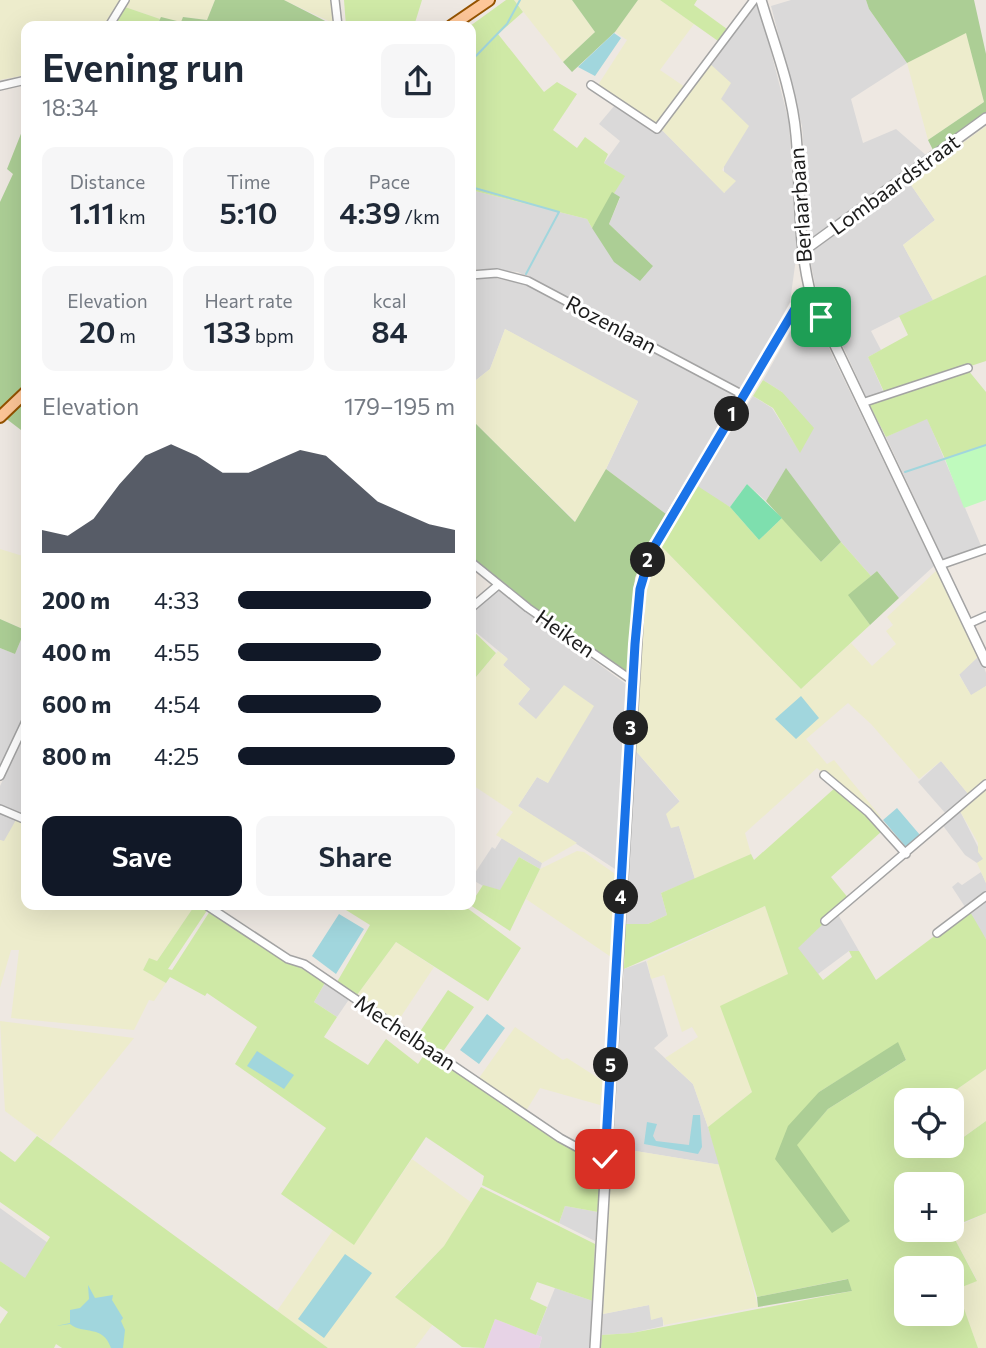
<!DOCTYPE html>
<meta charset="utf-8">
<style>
body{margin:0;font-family:Commissioner,sans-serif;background:#f6f6f7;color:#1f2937;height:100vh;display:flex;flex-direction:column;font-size:26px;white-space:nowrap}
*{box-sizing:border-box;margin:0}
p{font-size:23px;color:#747a83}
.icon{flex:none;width:38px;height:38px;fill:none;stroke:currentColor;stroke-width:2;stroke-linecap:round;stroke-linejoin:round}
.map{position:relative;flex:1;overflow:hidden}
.sheet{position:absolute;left:21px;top:21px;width:455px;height:889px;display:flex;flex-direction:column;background:#fff;border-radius:14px;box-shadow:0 7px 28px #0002}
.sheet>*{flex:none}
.buttons{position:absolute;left:894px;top:1088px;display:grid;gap:14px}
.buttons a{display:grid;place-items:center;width:70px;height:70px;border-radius:14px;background:#fff;box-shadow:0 7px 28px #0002;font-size:35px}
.pin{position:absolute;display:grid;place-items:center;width:60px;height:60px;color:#fff;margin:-30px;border-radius:14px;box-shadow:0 4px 10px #0006}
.km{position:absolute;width:35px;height:35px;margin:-18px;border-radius:50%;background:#222;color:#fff;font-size:19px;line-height:35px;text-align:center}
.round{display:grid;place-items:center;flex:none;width:74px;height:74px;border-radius:14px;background:#f6f6f7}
.headline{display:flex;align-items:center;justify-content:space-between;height:119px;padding:0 21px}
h1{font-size:38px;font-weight:600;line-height:52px}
.figures{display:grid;grid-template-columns:repeat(3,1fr);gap:10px;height:119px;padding:7px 21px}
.figures div{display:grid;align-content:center;border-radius:14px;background:#f6f6f7;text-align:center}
.figures b{font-size:30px;font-weight:600}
.figures small{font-size:19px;font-weight:400}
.figures p{font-size:19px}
.chart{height:196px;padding:14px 21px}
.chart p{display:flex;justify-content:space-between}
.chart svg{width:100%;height:126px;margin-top:7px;fill:#111827;opacity:.7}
.action{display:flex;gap:14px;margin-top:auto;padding:14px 21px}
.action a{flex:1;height:80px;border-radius:14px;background:#111827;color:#fff;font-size:28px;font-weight:600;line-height:80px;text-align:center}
.action a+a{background:#f6f6f7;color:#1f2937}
ul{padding:0 21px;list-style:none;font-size:23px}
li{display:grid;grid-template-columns:112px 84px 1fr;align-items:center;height:52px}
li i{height:18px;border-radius:9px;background:#111827}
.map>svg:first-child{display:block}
</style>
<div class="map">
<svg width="986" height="1348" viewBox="0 0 986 1348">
<rect width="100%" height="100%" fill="#eee8e2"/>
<path fill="#dad9d9" d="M791,0H866L869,9L907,63L851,99L863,143L896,129L927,156L810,241L802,126L771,6Z
M758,1L789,122L797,251L790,302L742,389L518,272L471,269V190L587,219L592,228L653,266L609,224L620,198L612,192L624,176L604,163L620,141L599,124L615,105L654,129L663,131L725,193L721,99L708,62Z
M909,182L935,220L903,245L933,300L871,331L881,350L868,357L884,393L867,399L815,285L809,253Z
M491,277L532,286L737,396L666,514L606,469L638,402L505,329L490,369L471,384V278Z
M802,311L812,313L934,566L899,598L877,571L871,576L841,542L786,469L766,501L747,484L730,507L695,487L753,396L772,408L800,452L782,392L763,380Z
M927,418L982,548L944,561L886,437Z
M496,589L626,684L615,869L518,806L537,777L548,783L536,720L518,704L530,689L503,665L507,658L471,628V610Z
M25,630L26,713L0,769V648L15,654Z
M980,655L986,673V686L971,696L959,674Z
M26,731V822L4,842L0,840V786Z
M635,750L680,802L679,826L695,879L661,893L667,915L648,924H626Z
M941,761L969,795L960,811L984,859L977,863L965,855L944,827L946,814L918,782Z
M502,838L542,863L540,869L519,857L500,891L490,890L471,879L492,847L495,849Z
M981,872L986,883V939L952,887L958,882L962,885Z
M836,911L859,951H849L818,974L797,948Z
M646,961L668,1036L654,1048L693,1084L721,1165L611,1147L624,969Z
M326,981L350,998L337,1017L314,1002Z
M565,1206L598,1212L595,1241L559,1223Z
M0,1208L48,1243L25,1279L0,1261Z
M555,1288L593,1301L590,1348H539L542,1337L536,1335Z
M649,1305L663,1317V1326L632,1333L602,1335L603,1314Z"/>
<path fill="#e7d3e6" d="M495,1319L542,1337L539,1348H484Z"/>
<path fill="#edeccc" d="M0,0H121L105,26H26V75L0,80Z
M129,0H215L207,20L183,17L181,22L160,19L125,7Z
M284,0H332L335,24Z
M514,0H572L595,32L563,62Z
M638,0H660L694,24L660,70L688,89L708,62L731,83L721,99L749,126L722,170L736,181L724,193L663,131L598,85L627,40L615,32Z
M966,32L984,102L928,140L907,63Z
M986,126V275L933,300L903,245L935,220L909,182Z
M505,329L638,401L606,469L576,522L471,419V384L490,369Z
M660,545L801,689L851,643L872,666L896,644L886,631L893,625L887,617L937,570L979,656L959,675L971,695L986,686V780L969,795L941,761L919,779L871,724L848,703L806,739L827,764L834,760L881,817L878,820L817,768L745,833L751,854L695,879L679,826L671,828L666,814L680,801L635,750L643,601L648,574Z
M0,549L26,557V630L0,619Z
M498,651L508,659L503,665L530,689L518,704L536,719L564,685L594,706L548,783L537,777L518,806L577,843L542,863L496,835L513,812L471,784V683Z
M986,788V883L977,863L983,859L978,852V843L960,811Z
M17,818L26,822V905H195L156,962L149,958L143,970L166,983L154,1001L149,1000L134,1030L11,1018L19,950H11L0,988V840L4,841Z
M577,851L584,852L618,876L611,957L526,899L540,869Z
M765,906L788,974L752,1092L708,1127L693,1084L665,1058L698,1037L692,1027L682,1032L664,975L651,979L647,961Z
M396,942L434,967L396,1024L357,995Z
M0,1021L134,1038L49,1144L5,1111Z
M515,1027L563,1060L567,1058L603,1081L600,1105L540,1088L526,1111L479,1078Z
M986,1069V1121L952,1145V1101H940Z
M611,1147L721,1165L758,1307L664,1325L662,1317L651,1320L649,1305L603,1314Z
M412,1159L472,1203L444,1246L395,1296L433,1324L415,1348H328L277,1311L333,1230L354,1244Z
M986,1213V1348H978L956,1288L977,1280L950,1230Z"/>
<path fill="#cfe9a6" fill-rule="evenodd" d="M344,0H422L414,26H346Z
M506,0H514L523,12L498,34L544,92L557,82L577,94L553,130L577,148L585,137L608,154L604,163L625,176L592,228L587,219L471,190L470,26Z
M660,0H697L694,5L727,29L718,41Z
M125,7L160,19L158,23L166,26L114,23Z
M986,275V361L885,394L868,357L908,335L899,316Z
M968,370L986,392V445L945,459L927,419L886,437L869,404Z
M763,380L782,392L814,428L800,453L773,408L753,396Z
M696,485L730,507L759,540L782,518L821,562L841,542L871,576L849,595L870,625L801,689L660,545Z
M471,629L496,653L471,683Z
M836,787L882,831L831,877L849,899L798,948L823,980L852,957L849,951H859L876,980L969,910L986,939V1069L940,1101H906V1146L947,1149L986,1121V1213L952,1227V1185H906V1230H950L977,1281L957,1289L978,1348H601L602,1335L632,1333L852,1291L847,1279L757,1297L708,1127L752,1092L720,1006L788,974L765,906L624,969L625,924H648L667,915L661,893L751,854L754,860ZM898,1043L906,1060L828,1109L796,1145L819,1092ZM906,1269H952V1314H906Z
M519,857L540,869L510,931L470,905L483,885L500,890Z
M195,905L208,909L168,969L172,970L210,911L283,959L326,981L314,1002L337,1017L324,1037L368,1065L386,1039L418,1064L426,1052L582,1155L600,1162L598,1212L565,1206L559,1223L482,1185L484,1176L426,1137L354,1245L281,1194L326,1128L235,1064L257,1027L207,993L205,996L170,977L166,983L143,970L149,958L157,961Z
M338,905H463L521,948L488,1001L396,942L357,995L337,982L370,925Z
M448,990L474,1007L442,1053L417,1036Z
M37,1136L67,1157L328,1348H62L56,1344L54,1348H0V1324L8,1312L0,1306V1261L25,1278L50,1237L0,1202V1151L15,1162Z
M481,1187L595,1244L593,1301L537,1282L530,1299L547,1307L536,1335L495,1319L484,1348L462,1347L395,1297L444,1246Z"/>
<path fill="#acce95" d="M215,0H284L335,26H166L158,23L161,17L181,22L183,17L207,20Z
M572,0H638L615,32L572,72L563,62L595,32Z
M866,0H974L986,54V112L933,150L928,140L984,102L966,33L907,63L869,9Z
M26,121V424L21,430L0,414V202L13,174L7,169Z
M612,192L620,197L609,224L653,266L640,281L614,262L592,228Z
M471,419L575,522L606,469L666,514L648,544L635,578L627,673L499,584L471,560Z
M786,468L841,542L821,562L766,501Z
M877,571L899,598L870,625L848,595Z
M0,619L25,630L15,654L0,648Z
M898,1042L906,1060L828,1109L797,1145L850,1221L832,1233L775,1159L788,1126L819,1092Z
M848,1279L852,1291L758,1307L757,1297Z"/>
<path fill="#bffabd" d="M986,445V500L964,508L945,459Z"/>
<path fill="#7edfae" d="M747,484L782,518L759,540L730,507Z"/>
<path fill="#a1d6dd" d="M614,33L621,38L595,76L578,67Z
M801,696L819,718L796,739L775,719Z
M897,808L920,835L906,847L883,820Z
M339,914L364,929L336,974L312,956Z
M487,1014L505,1028L479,1064L460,1050Z
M257,1051L294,1075L284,1089L247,1066Z
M693,1115H700L702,1147L698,1154L644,1144L647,1122L657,1124L653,1136L656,1141L689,1145Z
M345,1254L372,1273L324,1338L298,1319Z
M88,1285L95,1298L113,1295L112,1300L123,1318L121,1321L125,1330L123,1348H111C103,1324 83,1335 70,1324L56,1326L70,1323V1310L80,1308L89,1299Z"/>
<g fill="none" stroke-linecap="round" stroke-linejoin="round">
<path stroke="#a1d6dd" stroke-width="2" d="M471,61L507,24L520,0
M471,150V164
M471,187L559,212L526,274
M905,472L986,445"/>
<g stroke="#a3a3a3" stroke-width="10">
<path id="minor" d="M335,0L338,26
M109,26L125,0
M591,85L657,129L754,0
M0,86L26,80
M471,275L497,273L528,281L745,396
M862,403L968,368
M471,562L528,608L633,681
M940,565L986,549
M471,608L497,586
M968,624L986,616
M824,775L868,812L906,854
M0,776L26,721
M0,809L26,820
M206,905L288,959L304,964L560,1138L595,1157L605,1159
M825,921L986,784
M937,933L986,896"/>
</g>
<g stroke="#a3a3a3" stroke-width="12">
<path id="tertiary" d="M761,0C774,44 792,89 796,135C801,188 797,242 811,295L986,662
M803,251L986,118
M595,1348L640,589L651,552L667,523L796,307L811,295"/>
</g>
<g stroke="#945300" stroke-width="14">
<path id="primary" d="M451,26L489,0
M0,417L26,392"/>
</g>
<use href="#minor" stroke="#fff" stroke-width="7"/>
<use href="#tertiary" stroke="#fff" stroke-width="9"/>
<use href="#primary" stroke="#fdc698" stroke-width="10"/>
</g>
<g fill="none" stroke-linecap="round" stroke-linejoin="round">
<g stroke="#fff" stroke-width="14">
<path id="route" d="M605,1159L635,644L640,589L651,552L796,307L811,295L821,317"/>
</g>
<use href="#route" stroke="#1a73e8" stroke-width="9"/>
</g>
<g text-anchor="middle" stroke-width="6" stroke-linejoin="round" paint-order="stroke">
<g font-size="21" fill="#1c1c1c" stroke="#fff">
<text transform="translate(895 185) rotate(-36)" y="7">Lombaardstraat</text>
<text transform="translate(801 205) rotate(-94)" y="7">Berlaarbaan</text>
<text transform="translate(611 325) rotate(28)" y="7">Rozenlaan</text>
<text transform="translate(565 634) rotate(35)" y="7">Heiken</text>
<text transform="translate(405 1033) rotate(34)" y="7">Mechelbaan</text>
</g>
</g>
</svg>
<div class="buttons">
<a><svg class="icon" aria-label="locate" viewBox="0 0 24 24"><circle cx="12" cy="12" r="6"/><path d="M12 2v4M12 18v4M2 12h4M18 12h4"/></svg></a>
<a>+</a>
<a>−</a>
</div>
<div class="pin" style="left:821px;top:317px;background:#1e9e55"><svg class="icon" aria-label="arrive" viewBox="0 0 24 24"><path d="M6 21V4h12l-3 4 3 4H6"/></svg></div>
<div class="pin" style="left:605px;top:1159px;background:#d93025"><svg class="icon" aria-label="check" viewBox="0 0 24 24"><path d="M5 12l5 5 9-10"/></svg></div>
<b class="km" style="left:732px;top:414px">1</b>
<b class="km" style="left:648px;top:560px">2</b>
<b class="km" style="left:631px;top:728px">3</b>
<b class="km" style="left:621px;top:897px">4</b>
<b class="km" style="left:611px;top:1065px">5</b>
<section class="sheet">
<div class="headline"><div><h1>Evening run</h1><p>18:34</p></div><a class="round"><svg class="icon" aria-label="share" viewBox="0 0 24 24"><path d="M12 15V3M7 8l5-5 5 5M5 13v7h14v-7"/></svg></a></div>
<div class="figures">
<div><p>Distance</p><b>1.11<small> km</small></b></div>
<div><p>Time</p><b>5:10</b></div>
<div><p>Pace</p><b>4:39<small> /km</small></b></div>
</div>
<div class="figures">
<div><p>Elevation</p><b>20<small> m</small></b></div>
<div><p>Heart rate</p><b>133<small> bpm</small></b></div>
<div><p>kcal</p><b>84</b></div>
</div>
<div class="chart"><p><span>Elevation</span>179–195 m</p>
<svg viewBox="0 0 160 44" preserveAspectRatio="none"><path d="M0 44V36L10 38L20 32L30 20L40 10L50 6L60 10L70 16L80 16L90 12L100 8L110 10L120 18L130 26L140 30L150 34L160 36V44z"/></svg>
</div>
<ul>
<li><b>200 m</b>4:33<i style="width:89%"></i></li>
<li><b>400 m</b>4:55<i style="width:66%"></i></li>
<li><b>600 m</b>4:54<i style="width:66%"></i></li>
<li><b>800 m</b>4:25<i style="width:100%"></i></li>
</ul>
<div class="action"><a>Save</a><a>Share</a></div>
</section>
</div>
